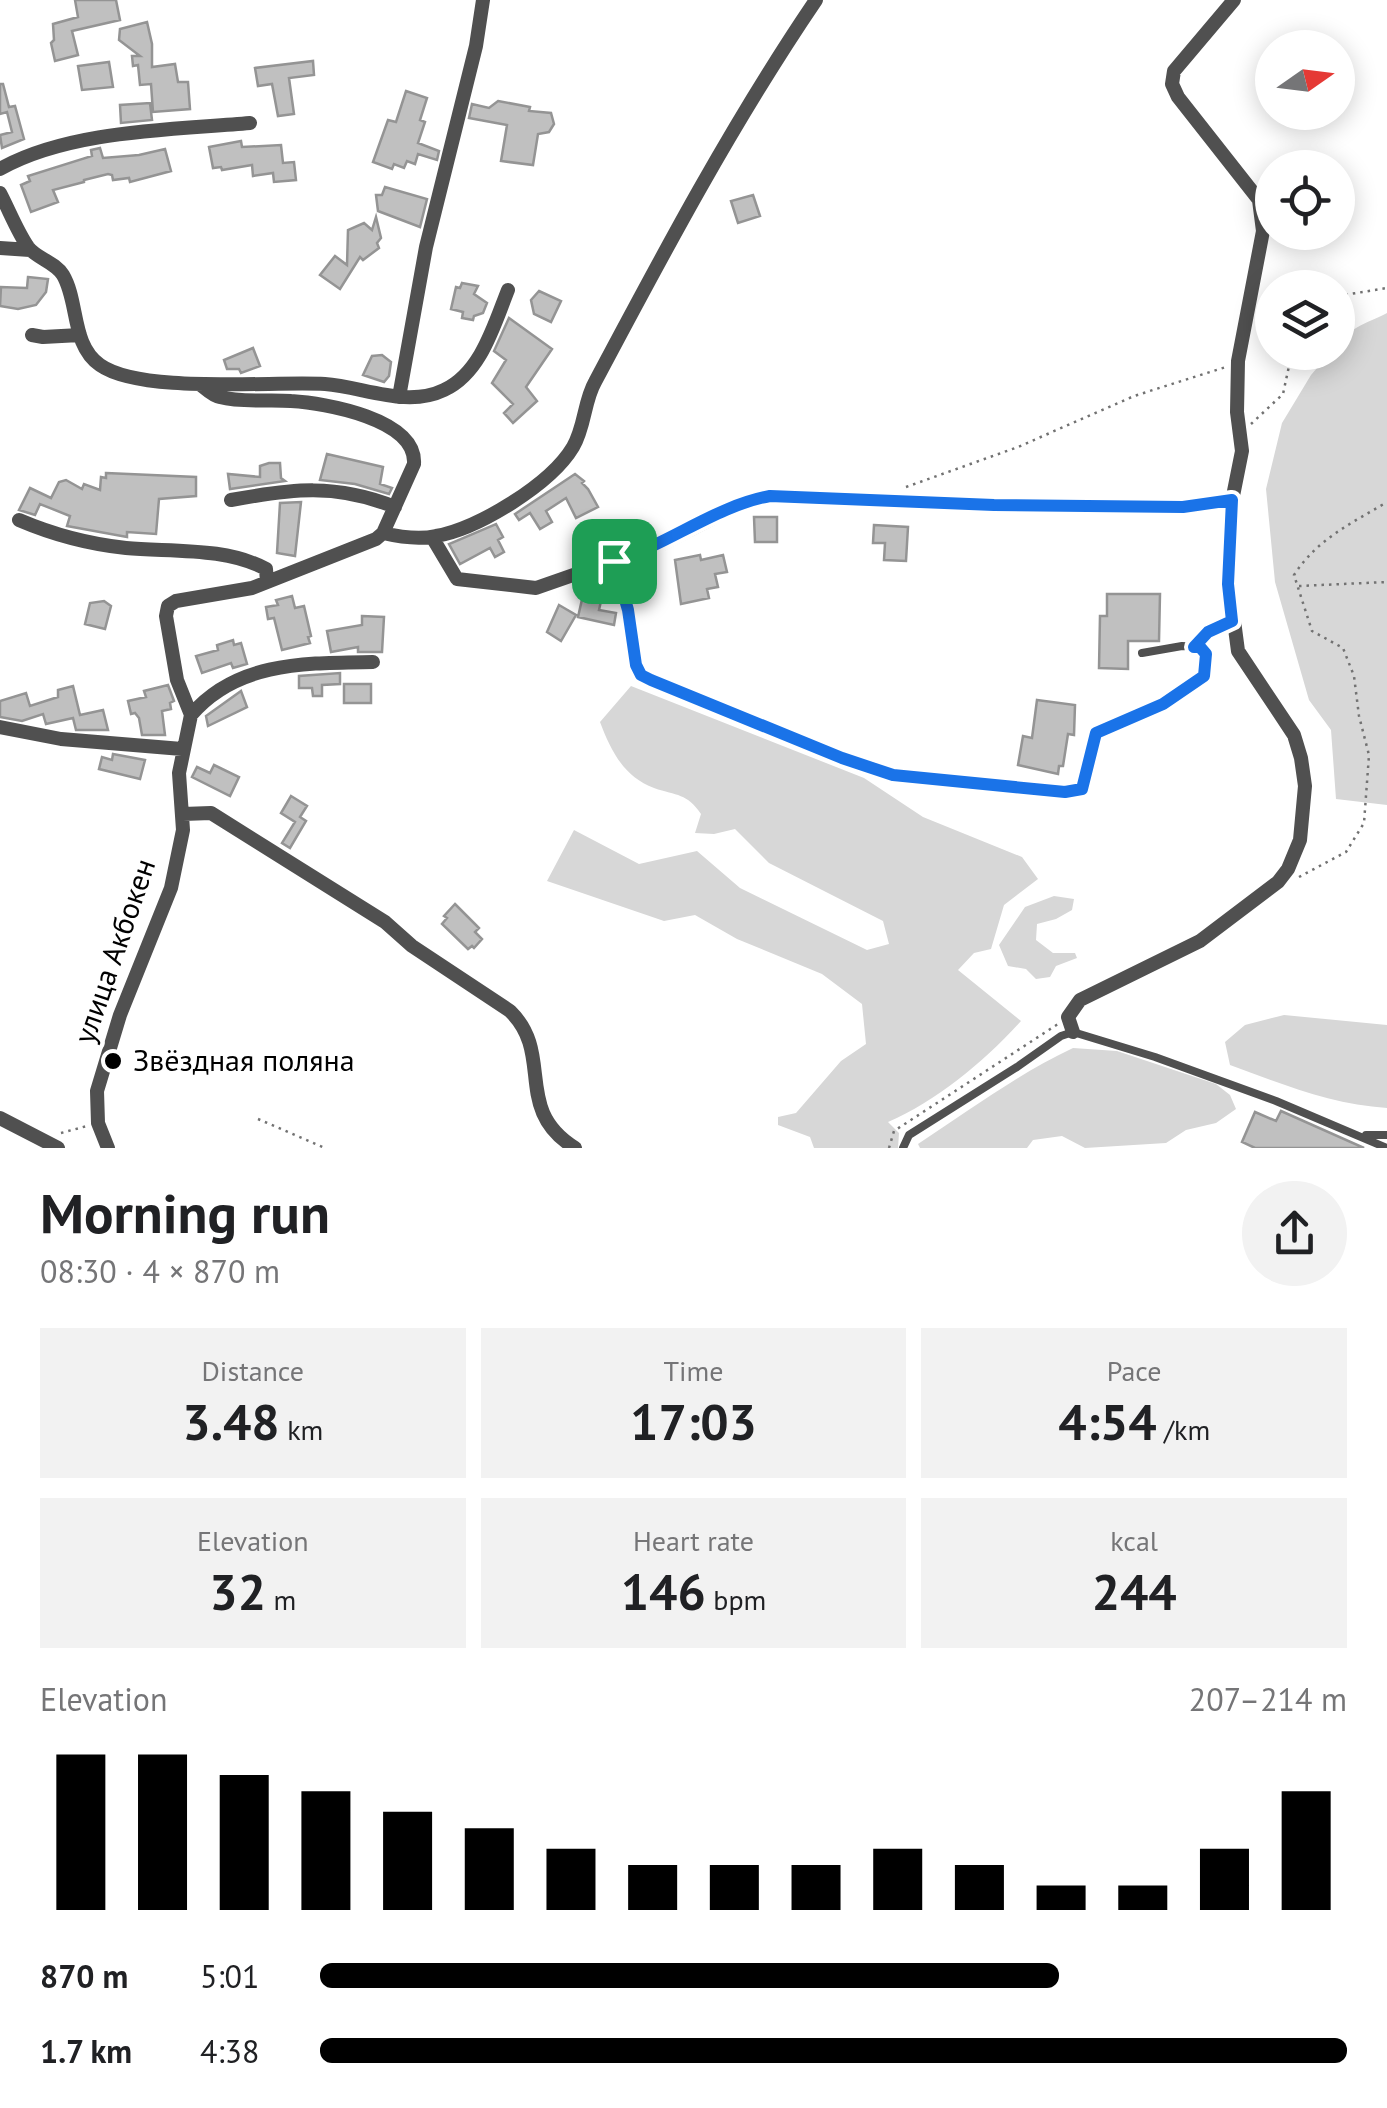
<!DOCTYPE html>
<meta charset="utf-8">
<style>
body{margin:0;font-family:"PT Sans",sans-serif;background:#f2f2f2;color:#202124;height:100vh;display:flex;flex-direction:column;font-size:38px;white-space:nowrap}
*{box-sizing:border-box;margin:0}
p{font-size:32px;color:#757577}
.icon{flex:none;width:55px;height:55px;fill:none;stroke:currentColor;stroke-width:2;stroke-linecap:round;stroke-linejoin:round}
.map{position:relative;height:1148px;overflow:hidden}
.side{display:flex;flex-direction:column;background:#fff;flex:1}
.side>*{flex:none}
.needle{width:65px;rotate:76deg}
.fabs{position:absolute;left:1255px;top:30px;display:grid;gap:20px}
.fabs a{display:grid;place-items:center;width:100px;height:100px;border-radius:50%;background:#fff;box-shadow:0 5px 25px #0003;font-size:50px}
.pin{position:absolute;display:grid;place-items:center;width:85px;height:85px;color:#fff;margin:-42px;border-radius:20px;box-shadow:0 5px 15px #0006}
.round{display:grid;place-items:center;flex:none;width:105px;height:105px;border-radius:52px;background:#f2f2f2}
.summary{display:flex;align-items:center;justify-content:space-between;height:170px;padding:0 40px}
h1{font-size:55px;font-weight:800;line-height:75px}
.stats{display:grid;grid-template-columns:repeat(3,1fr);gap:15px;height:170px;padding:10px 40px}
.stats div{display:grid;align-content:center;border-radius:0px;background:#f2f2f2;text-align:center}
.stats b{font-size:50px;font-weight:800}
.stats small{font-size:28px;font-weight:400}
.stats p{font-size:28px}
.chart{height:280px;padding:20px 40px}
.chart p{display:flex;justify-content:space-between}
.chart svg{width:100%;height:180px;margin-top:10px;stroke:#000;stroke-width:6}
ul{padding:0 40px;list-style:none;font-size:32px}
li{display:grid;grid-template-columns:160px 120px 1fr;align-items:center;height:75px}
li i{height:25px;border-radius:12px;background:#000}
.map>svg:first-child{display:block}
</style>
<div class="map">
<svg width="1387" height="1148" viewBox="0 0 1387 1148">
<rect width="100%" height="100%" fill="#fff"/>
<path fill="#d7d7d7" d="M1387,313V805L1336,799L1331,730L1309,700L1275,582L1266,489L1282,423L1311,375L1330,353L1338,352C1338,331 1370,322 1387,313Z
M631,686L864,778L923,817L1022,857L1038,879L1004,905L991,949L974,953L958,970L1021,1021C985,1061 937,1101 888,1122L899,1133L898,1148H814L810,1137L778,1125V1117L796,1113L841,1061L866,1044L862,1004L822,974L737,939L695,915L664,921L547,881L574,830L639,864L697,851L740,888L867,950L889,944L883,921L769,863L735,829L714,834L695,833L701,814C687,793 677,796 654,788C624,777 611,751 600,722Z
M1054,896L1074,899L1072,910L1056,919L1037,924L1036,940L1053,953H1075L1077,958L1056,966L1050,977L1036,979L1026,969L1008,966L999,945L1025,907Z
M1284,1015L1387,1025V1108C1333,1105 1281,1084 1230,1065L1225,1042L1245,1025Z
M1073,1048L1117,1051L1216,1084L1230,1095L1236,1109L1216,1123L1186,1130L1166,1143L1085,1148L1062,1136L1033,1140L1027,1148H920L918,1144C969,1110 1018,1074 1073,1048Z"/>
<path fill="#c0c0c0" stroke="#949494" stroke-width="2.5" d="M75,0H116L120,20L72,31L78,55L55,61L51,43L54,40L53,24L78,17Z
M147,22L152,44V67L175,64L178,82H188L190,109L153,112L151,84L140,85L138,65L133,66L132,56H140L119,40L120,29Z
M313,61L314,75L289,78L294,114L278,116L272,84L258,86L255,68Z
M109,62L113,87L82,90L78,66Z
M0,84H3L9,107L15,106L24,139L2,148L0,135L12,132L7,112L0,114Z
M406,91L427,98L420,120L425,122L418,143L439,151L437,160L418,154L415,164L407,161L404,168L394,164L392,169L373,162L388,120L396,122Z
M498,101L530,107L529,111L551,113L554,124L549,132L538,134L533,165L501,161L507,125L469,118L472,104L489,108Z
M150,103L152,120L121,123L120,105Z
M241,141L242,147L281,145L283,163L294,162L296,180L274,182L273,173L253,176L252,165L222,170L221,167L213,168L209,147Z
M100,148L103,158L139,155L165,149L171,171L130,182L129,178L113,180L112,175L108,174L84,180V182L53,190L58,202L31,212L21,185L30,181L28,176L92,156L91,150Z
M385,187L427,199L420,227L378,211L376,195H382Z
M753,195L760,216L738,223L731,201Z
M376,217L381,238L377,243L379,248L363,260L360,257L340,289L320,275L335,256L347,265L348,230L364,223L372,230Z
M28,277L48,279L46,292L36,305L18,309L0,306L1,287L27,288Z
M462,283L478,286L474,294L487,303L483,313L474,316L473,320L462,318L463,312L451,309L456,287L460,288Z
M539,291L561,301L551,322L534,314L531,300Z
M509,318L552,349L526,387L537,401L513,423L504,413L513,404L492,383L506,360L494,351Z
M253,348L260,366L241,373L239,369H227L224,360Z
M382,355L391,362L389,376L384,382L363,375L372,356Z
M327,454L383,467L380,484L392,488L389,494L355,484L320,480Z
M269,463H280L281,478L285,481L230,489L228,474L260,477V466Z
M106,473L196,477V496L159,499L156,534L127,532V537L67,526L70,516L40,504L35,515L19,510L30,488L51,498L59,482L66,480L82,489L84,484L100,490L101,477L106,478Z
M575,474L584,481L582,483L588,489L598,507L576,518L566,498L546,511L552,522L540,529L530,513L519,520L515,514Z
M301,502L295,556L277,553L280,503Z
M754,517H777V542H755Z
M496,524L503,537L498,540L504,552L495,557L490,548L460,564L449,544Z
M874,525L908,527L906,561L884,560L885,543H873Z
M700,555L701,560L723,555L727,572L715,574L718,587L707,589L709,598L681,604L675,560Z
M591,580L605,583L599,610L616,613L614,625L578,617L586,582Z
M1107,594H1160L1159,641H1128V669L1099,668L1100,616H1107Z
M292,596L295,608L304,606L311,636L308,637L310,643L282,650L274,618L268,619L266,607L278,605L276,600Z
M104,601L111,606L105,629L85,624L90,603Z
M559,605L576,615L561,641L547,632Z
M362,616L384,617L382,652H358V647L331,652L327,631L362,625Z
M233,640L234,645L241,643L247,664L233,668L231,663L202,673L196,656L218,650L217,645Z
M340,673V684L322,685V696H313L312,688H299V676Z
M344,684H371V703H344Z
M168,685L174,701L170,703L171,709L162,711L165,735H142L139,718L135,713L131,714L128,701L146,697L144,691Z
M73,686L80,715L103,710L108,730H76L73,718L46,724L43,714L22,721L0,717V701L26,693L30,706L58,697V690Z
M241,691L247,707L208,726L206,716Z
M1037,700L1075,705L1074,735L1068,734L1063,766H1059L1058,774L1018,765L1023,736L1032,738Z
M113,754L145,760L140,779L99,769L102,757L112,760Z
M214,765L239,777L230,796L192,777L197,767L210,773Z
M291,796L307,806L300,817L306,821L290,848L282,843L295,822L281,813Z
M455,904L479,928L475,932L482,939L474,948L472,946L468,949L442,924L447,918L444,916Z
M1281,1111L1364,1148H1255L1242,1142L1255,1112L1276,1121Z"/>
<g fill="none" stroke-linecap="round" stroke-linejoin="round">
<path stroke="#727272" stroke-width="2.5" stroke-dasharray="2.5 5" stroke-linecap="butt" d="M1338,296L1387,288
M1251,424L1283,394L1292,352
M906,487L1018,447L1134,396L1226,367
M1299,586L1387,582
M1299,877L1346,852L1364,823L1369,755L1359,716L1354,676L1343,648L1312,631L1294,575C1317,539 1352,523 1387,502
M258,1119L325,1148
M61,1133L87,1126
M889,1148L894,1131L1058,1024"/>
<path stroke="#505050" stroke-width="8" d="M614,561L628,609L636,665L641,675L842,758L893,775L1065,792L1082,789L1096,733C1121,724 1189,698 1203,676C1210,666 1207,655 1200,647L1182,646L1142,653
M1194,647L1209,632L1224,624
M1366,1135H1387
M903,1148L909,1135L1017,1067L1061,1036L1073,1032L1155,1057L1276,1101L1387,1148"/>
<path stroke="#505050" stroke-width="14" d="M0,169C69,130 172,130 250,123
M0,193C9,210 17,231 28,247C36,258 55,262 63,275C79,302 71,345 100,365C141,394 271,381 325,384C364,387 407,408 444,390C481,373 494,325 508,290
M0,248L30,250
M32,335L43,337L80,335
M399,397L426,247L476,46L483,0
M231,500C291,489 336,483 395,507
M19,520C54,535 88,544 126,548C171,552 226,547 266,569L267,582
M383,533C400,537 418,540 436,536C478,529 551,484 573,447C585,427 584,401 595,382C664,252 733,122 816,0
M432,537L457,579L536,588L662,544L749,500L770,496L994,505L1183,507L1232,501
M191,715C237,661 307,663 373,662
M0,727L61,739L182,749
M183,814L211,813L385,922L412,946L510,1011C555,1055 512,1109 575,1148
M1073,1032L1068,1017L1080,1000L1200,941L1278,882L1288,869L1300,840L1305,786L1301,758L1294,735L1238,651L1229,583L1232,501L1242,451L1237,412L1238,361L1263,231L1259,200L1178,97L1172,84L1174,71L1234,0
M0,1118L58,1148
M108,1148L98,1123L97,1091L120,1015L171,888L183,830L179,773L191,715L177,680L166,616L168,606L176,601L252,588L376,539L383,533L414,464C417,419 325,403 291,401C269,399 242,403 220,397C213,396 206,389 201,385"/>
</g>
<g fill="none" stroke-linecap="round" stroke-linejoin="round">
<g stroke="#fff" stroke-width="20">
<path id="route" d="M770,496L994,505L1183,507L1232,500L1228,584L1232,621L1208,632L1194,647H1200L1206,654L1204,676L1163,704L1096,733L1082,789L1065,792L893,775L842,758L651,680L641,675L636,665L628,610L614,561C668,545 715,506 770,496Z"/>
</g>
<use href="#route" stroke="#1a73e8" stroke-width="12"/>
</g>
<circle fill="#000" stroke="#fff" stroke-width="4" cx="113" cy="1061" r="10"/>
<g text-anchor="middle" stroke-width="9" stroke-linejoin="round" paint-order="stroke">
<g font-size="30" fill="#000" stroke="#fff">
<text transform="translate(115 951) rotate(-71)" y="10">улица Акбокен</text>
</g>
<g font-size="30" fill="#000" stroke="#fff" text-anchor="start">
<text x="133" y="1071">Звёздная поляна</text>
</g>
</g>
</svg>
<div class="fabs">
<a><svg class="needle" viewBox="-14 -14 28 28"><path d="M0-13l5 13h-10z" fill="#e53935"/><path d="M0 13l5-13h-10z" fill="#757577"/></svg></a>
<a><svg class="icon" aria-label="locate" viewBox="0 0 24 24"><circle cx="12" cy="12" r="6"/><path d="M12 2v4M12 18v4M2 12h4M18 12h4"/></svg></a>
<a><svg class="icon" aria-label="layers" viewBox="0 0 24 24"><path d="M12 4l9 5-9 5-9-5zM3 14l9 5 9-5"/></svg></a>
</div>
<div class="pin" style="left:614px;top:561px;background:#1e9e55"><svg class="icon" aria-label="arrive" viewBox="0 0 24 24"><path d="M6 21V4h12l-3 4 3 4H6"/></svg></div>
</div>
<section class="side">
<div class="summary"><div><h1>Morning run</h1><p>08:30 · 4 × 870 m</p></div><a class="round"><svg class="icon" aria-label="share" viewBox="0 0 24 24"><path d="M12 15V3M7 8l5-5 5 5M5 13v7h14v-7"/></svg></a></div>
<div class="stats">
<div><p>Distance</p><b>3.48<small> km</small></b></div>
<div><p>Time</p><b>17:03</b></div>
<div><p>Pace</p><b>4:54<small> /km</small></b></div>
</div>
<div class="stats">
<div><p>Elevation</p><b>32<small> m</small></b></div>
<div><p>Heart rate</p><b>146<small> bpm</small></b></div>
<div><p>kcal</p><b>244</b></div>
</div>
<div class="chart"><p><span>Elevation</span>207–214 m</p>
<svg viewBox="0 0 160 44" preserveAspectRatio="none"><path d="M5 44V6M15 44V6M25 44V11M35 44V15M45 44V20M55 44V24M65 44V29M75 44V33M85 44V33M95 44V33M105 44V29M115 44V33M125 44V38M135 44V38M145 44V29M155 44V15"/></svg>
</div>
<ul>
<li><b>870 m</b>5:01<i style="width:72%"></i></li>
<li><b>1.7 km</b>4:38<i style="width:100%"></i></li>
</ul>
</section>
